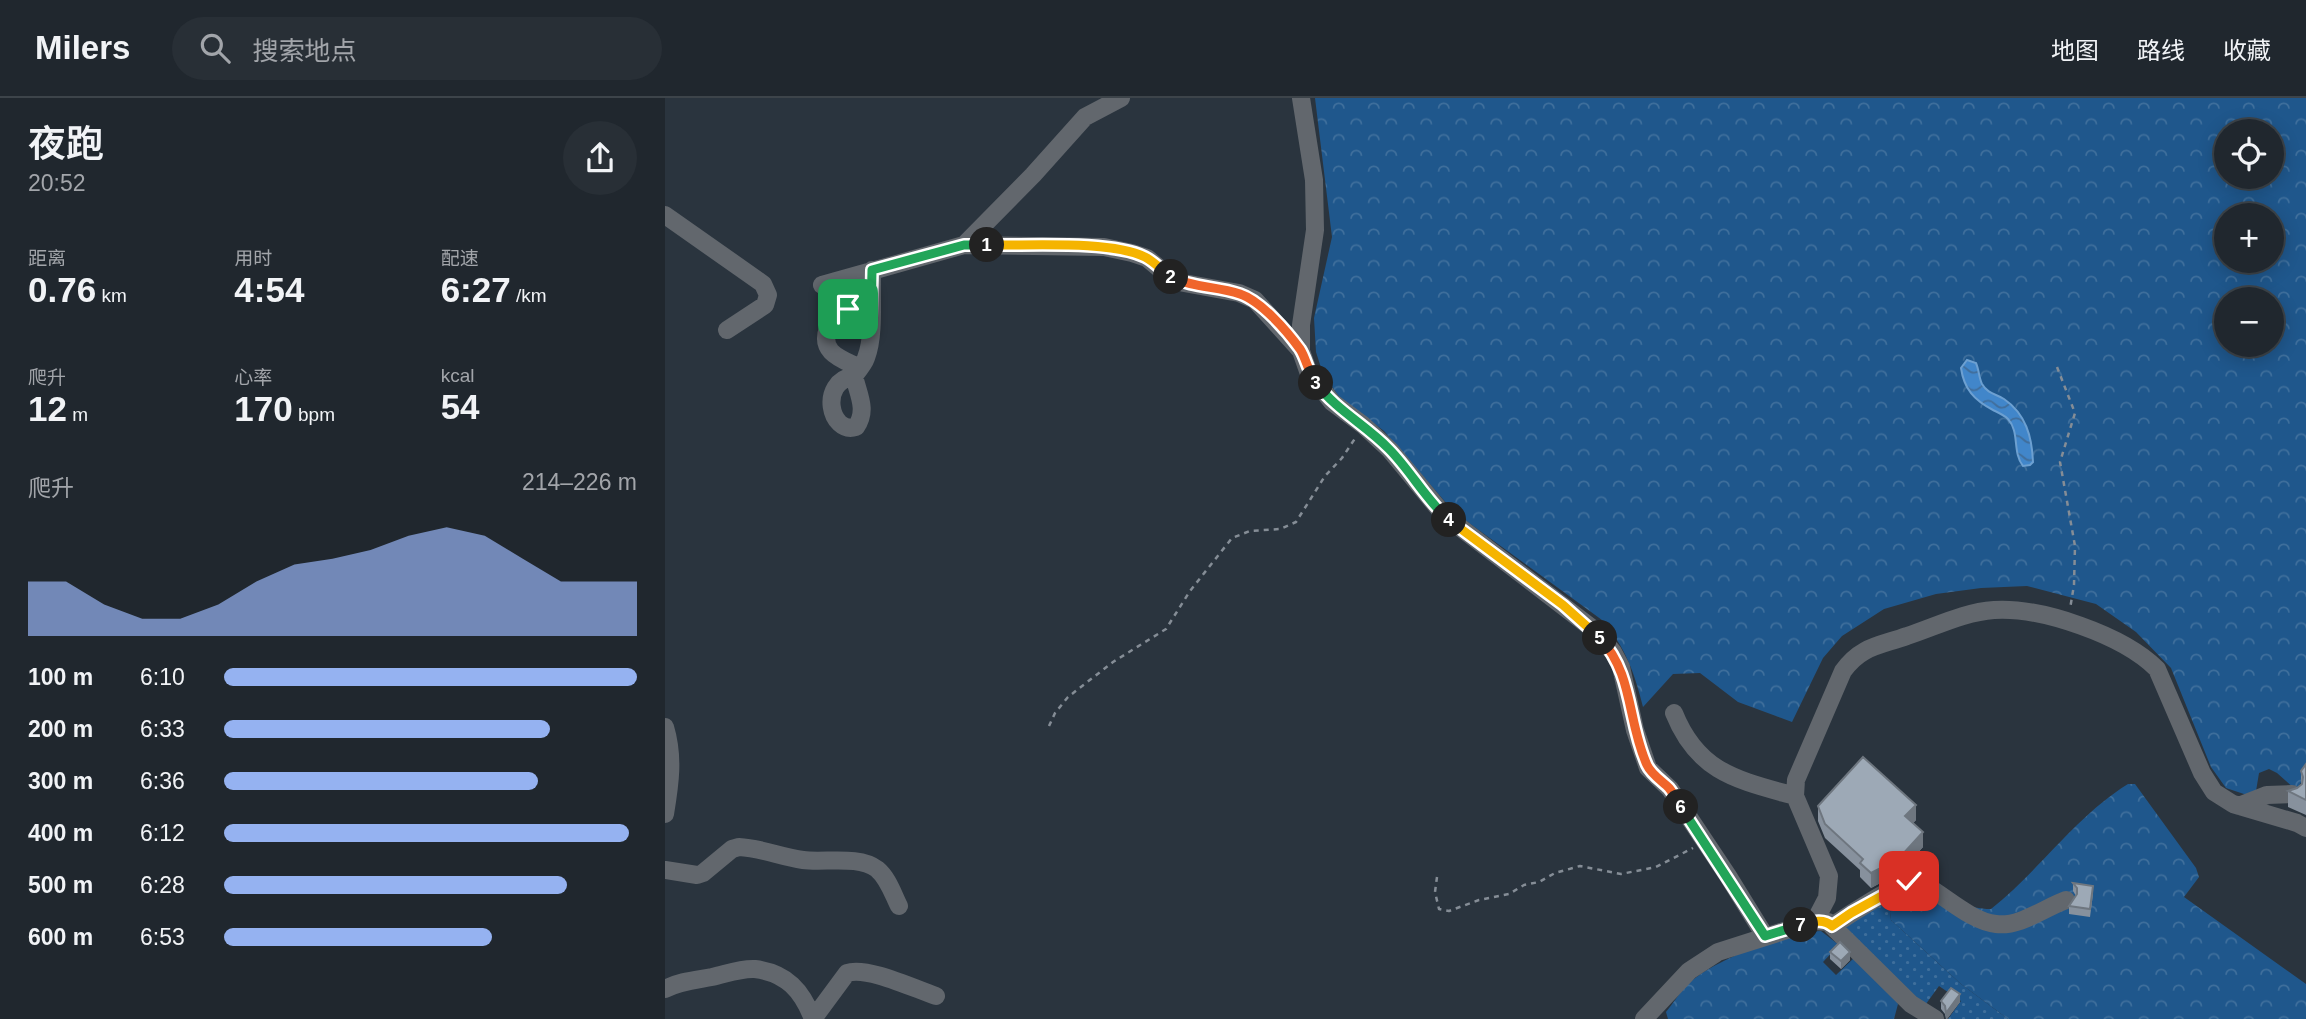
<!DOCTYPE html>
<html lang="zh">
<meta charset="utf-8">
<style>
body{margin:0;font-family:Helvetica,"Noto Sans SC",sans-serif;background:#282f36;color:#f1f3f6;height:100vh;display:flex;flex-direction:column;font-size:26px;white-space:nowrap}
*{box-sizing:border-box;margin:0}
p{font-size:23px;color:#a2a5aa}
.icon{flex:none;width:38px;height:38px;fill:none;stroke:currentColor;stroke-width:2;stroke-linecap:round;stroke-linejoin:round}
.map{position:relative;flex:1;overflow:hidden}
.drawer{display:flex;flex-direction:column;background:#20272e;width:665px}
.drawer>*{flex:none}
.buttons{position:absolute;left:1549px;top:21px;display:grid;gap:14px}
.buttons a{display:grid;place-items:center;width:70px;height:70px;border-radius:50%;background:#20272e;box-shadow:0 4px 18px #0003,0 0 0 2px #3d444a;font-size:35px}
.pin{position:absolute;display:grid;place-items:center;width:60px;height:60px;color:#fff;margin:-30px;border-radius:14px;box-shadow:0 4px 10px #0006}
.km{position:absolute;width:35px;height:35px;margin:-18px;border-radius:50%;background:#222;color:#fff;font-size:19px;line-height:35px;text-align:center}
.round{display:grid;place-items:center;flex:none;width:74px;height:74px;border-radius:37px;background:#282f36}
.headline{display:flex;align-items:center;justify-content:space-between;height:119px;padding:0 28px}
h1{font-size:38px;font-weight:600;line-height:52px}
.metrics{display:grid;grid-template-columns:repeat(3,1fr);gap:10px;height:119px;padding:7px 28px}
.metrics div{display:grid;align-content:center}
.metrics b{font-size:35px;font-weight:600}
.metrics small{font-size:19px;font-weight:400}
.metrics p{font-size:19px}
.chart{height:196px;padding:14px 28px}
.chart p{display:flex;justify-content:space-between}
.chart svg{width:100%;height:126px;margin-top:7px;fill:#95b2f1;opacity:.7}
ul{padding:0 28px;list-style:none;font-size:23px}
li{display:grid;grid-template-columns:112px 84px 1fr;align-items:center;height:52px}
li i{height:18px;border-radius:9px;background:#95b2f1}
header{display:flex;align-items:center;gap:42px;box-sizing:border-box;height:98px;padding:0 35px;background:#20272e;border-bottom:2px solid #3d444a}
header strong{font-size:33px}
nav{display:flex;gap:38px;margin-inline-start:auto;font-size:24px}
.search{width:490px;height:63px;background:#282f36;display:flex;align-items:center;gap:18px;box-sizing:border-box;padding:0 24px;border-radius:38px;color:#a2a5aa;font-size:26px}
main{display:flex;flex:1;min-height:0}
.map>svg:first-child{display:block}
</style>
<header>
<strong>Milers</strong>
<div class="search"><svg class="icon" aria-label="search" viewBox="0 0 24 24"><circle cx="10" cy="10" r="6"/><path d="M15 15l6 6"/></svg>搜索地点</div>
<nav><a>地图</a><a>路线</a><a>收藏</a></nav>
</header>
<main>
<section class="drawer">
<div class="headline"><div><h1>夜跑</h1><p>20:52</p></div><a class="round"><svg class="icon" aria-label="share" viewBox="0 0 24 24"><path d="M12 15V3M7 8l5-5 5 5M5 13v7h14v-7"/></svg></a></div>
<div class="metrics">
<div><p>距离</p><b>0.76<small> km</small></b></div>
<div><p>用时</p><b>4:54</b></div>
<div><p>配速</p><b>6:27<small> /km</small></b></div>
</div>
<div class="metrics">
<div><p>爬升</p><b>12<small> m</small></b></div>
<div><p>心率</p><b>170<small> bpm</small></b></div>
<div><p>kcal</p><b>54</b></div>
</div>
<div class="chart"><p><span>爬升</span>214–226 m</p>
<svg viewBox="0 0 160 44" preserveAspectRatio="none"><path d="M0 44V25L10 25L20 33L30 38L40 38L50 33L60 25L70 19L80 17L90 14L100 9L110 6L120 9L130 17L140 25L150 25L160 25V44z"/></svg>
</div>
<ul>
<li><b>100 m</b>6:10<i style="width:100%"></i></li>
<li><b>200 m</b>6:33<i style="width:79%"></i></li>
<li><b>300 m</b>6:36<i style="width:76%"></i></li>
<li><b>400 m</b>6:12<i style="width:98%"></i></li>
<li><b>500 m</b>6:28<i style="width:83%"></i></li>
<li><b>600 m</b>6:53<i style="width:65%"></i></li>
</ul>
</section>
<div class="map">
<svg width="1641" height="921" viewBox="0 0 1641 921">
<defs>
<pattern id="grass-dots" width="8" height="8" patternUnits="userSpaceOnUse" patternTransform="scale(1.75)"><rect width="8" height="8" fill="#1f578c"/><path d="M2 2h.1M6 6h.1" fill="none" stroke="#3f6f9c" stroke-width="1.8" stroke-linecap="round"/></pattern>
<pattern id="forest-crowns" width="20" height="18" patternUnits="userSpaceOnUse" patternTransform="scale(1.75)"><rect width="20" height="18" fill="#1f578c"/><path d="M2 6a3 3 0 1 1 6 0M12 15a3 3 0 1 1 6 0" fill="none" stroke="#3f6f9c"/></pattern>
<pattern id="water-waves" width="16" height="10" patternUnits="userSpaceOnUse" patternTransform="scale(1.75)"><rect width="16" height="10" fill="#4186ca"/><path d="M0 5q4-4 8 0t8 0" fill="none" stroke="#416e9b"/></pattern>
</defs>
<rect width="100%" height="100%" fill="#2a343e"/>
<path fill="url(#grass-dots)" d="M1225,797L1232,809L1225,814L1226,822L1296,886L1343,921H1283L1296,903L1274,888L1258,910L1175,828Z"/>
<path fill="url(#forest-crowns)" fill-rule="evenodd" d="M650,0H1641V677L1631,692L1612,675L1604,671L1594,675L1591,693L1582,697L1561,690L1546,669L1506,570L1471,534L1431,506L1362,488L1316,490L1271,496L1219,511L1177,538L1158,560L1127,624L1073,604L1035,575L1008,576L978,609C970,576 960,548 937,522L789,414L719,333L675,300L658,276L651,254L649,220L667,139ZM1561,33H1606V79H1561ZM1561,117H1606V163H1561ZM1561,201H1606V247H1561Z
M1463,686H1470L1531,770L1534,779L1519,799L1641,886V921H1343L1296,886L1226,822L1225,814L1249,796L1262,780C1276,783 1282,794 1294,802C1304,809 1314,811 1326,811C1374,773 1411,718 1463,686Z
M1156,833L1174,847L1158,864L1171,877L1189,860L1230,901L1233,906L1229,921H1003L1001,914C1008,906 1014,895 1021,888C1046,862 1121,835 1156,833Z"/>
<path fill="url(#water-waves)" stroke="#6da0d1" stroke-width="2" d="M1302,262L1311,265C1314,272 1314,280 1317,286C1323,296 1331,296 1339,301C1361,316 1367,339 1368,364L1365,367L1358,368C1347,354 1355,334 1343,321C1339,317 1332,314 1328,312C1309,302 1299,291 1296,270Z"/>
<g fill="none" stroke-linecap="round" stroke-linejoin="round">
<path stroke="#858d96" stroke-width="2.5" stroke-dasharray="5 5" stroke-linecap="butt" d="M1392,269L1410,315L1395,364L1410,448L1409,487L1405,511
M384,628L390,615L403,599L448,564L501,531L525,493L567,440L585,433L615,431L631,424L660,378L677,360L691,339
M772,779L770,794L774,811L784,813L814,802L844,796L859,787L874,784L890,775L915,768L956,776L991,769L1028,750"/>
<path stroke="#62676d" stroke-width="18" d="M636,0L649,82L650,132L636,227V253L643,273L667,304L698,327L725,352L779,417L928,531L948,554L956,569L970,632L983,670L1005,691L1063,778L1100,838
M0,117L98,186L103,197L100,207L62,232
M299,147L368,77L420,19L456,0
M157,187L299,147L439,149L467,155L482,160L500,175L519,185L574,195L590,202L636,253
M195,270C177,261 154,255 163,230C167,222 169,217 176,211H183L206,220
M189,278C193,296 203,312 191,329C165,337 153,284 189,278C193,273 199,266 201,260C210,237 206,198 207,172
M1009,615C1033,675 1073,682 1130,698
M0,629C9,659 5,686 0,716
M1574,708L1602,697L1627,696
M0,772L32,777L38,775L67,751L74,749C96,750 116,759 138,762C159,765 194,757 212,771C223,780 228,796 234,808
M1150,823L1162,800L1164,778L1130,698L1131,682L1178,573C1196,548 1214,548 1242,538C1270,529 1299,514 1329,512C1376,509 1458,537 1492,571L1537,675L1549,694L1568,706L1632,725L1641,730
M1167,828C1179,820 1236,783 1246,783C1265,782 1300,823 1331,826C1355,829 1379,810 1401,802
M0,891C15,883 31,882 47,879C61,876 76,870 90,871C122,875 137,893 148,921
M148,921L182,875C202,868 250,891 271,898
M979,921L1024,873L1053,854L1150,823L1163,824L1246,906L1270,921"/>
</g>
<path fill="#87919d" d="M1641,666V717L1623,709V693L1632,690L1636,687V673Z
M1153,708L1251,722L1248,725L1258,749L1238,771V773L1206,790L1195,779V772L1160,740L1153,723Z
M1408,785L1428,796L1425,819L1404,816V808L1411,798L1408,793Z
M1165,854L1185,862L1176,871L1165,861Z
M1276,903L1295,904L1282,921H1281L1280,916L1276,911Z"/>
<path fill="#6e767f" d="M1251,707V722L1240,733V718Z
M1258,734V749L1238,771V773L1206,790V775L1237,757Z
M1185,854V862L1176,871V863Z
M1295,896V904L1282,921H1281V915Z"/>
<path fill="#9da9b6" stroke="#6e767f" stroke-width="2" d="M1198,659L1251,707L1240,718L1258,734L1237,757L1238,759L1206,775L1195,765L1198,761L1160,726L1153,708Z
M1641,666V702L1623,693L1632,690L1637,686L1638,679L1636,673Z
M1408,785L1428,788L1425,811L1404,808L1412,796V790Z
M1175,844L1185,854L1176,863L1165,854Z
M1286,890L1295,896L1281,915L1280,908L1276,903Z"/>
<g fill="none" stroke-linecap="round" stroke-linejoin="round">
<g stroke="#fff" stroke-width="14">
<path id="split-1" d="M183,211L206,220L207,172L299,147H322"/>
</g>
<g stroke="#fff" stroke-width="14">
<path id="split-2" d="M322,147C362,148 445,142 480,159C490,164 497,173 506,179"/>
</g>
<g stroke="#fff" stroke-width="14">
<path id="split-3" d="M506,179C528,190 552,188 575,196C596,203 622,233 635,251C641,260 643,274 651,285"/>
</g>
<g stroke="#fff" stroke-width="14">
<path id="split-4" d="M651,285C671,312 701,327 724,351C745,372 762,403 784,422"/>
</g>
<g stroke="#fff" stroke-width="14">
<path id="split-5" d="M784,422L898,507L935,540"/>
</g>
<g stroke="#fff" stroke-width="14">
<path id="split-6" d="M935,540C969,577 962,623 982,667C986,676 997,683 1004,690C1009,696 1012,703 1016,709"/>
</g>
<g stroke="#fff" stroke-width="14">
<path id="split-7" d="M1016,709L1100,838L1136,827"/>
</g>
<g stroke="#fff" stroke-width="14">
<path id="split-8" d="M1136,827C1147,824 1158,820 1167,828L1186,815L1244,783"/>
</g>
<use href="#split-1" stroke="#22a559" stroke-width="9"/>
<use href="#split-2" stroke="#f5b400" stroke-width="9"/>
<use href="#split-3" stroke="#f0652b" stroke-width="9"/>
<use href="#split-4" stroke="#22a559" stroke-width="9"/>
<use href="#split-5" stroke="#f5b400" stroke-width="9"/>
<use href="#split-6" stroke="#f0652b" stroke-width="9"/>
<use href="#split-7" stroke="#22a559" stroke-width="9"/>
<use href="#split-8" stroke="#f5b400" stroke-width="9"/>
</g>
</svg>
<div class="buttons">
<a><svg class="icon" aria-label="locate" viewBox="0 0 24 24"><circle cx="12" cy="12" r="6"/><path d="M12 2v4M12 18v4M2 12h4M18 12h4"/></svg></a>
<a>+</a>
<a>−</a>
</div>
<div class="pin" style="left:183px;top:211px;background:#1e9e55"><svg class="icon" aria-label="arrive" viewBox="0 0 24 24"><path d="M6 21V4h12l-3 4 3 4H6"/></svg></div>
<div class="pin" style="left:1244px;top:783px;background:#d93025"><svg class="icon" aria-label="check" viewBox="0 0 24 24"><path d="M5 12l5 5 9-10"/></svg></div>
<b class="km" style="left:322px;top:147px">1</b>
<b class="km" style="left:506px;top:179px">2</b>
<b class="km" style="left:651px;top:285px">3</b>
<b class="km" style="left:784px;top:422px">4</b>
<b class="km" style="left:935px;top:540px">5</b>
<b class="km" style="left:1016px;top:709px">6</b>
<b class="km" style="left:1136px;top:827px">7</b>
</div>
</main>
